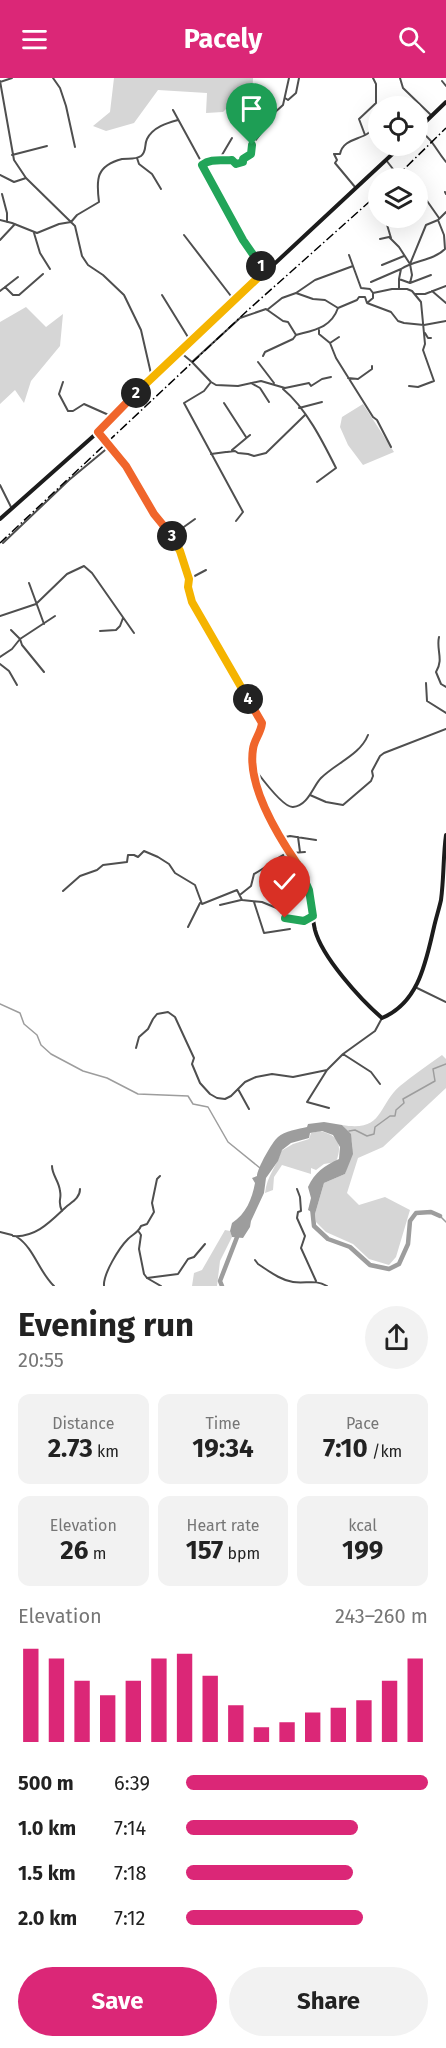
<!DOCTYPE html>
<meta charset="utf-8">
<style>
body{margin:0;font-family:"Fira Sans",sans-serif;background:#f2f2f2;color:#222;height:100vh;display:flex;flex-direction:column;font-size:22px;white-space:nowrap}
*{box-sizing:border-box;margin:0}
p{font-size:20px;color:#767676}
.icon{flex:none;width:33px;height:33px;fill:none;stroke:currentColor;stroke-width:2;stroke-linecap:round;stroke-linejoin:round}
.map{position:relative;height:1208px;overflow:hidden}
.side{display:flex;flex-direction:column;background:#fff;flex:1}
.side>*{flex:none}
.tools{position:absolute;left:368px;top:18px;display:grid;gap:12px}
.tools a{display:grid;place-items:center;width:60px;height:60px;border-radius:50%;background:#fff;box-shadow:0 6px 24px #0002;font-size:30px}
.pin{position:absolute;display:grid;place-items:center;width:51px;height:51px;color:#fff;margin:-62px -26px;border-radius:50% 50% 50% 0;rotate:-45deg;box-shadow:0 0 6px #0007}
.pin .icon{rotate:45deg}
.km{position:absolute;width:30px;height:30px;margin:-15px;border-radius:50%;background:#222;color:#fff;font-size:16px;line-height:30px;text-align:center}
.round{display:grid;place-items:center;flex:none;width:63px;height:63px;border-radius:32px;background:#f2f2f2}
.head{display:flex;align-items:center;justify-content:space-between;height:102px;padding:0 18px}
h1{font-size:33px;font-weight:700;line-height:45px}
.stats{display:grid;grid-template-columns:repeat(3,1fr);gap:9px;height:102px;padding:6px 18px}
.stats div{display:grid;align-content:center;border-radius:12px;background:#f2f2f2;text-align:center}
.stats b{font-size:26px;font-weight:700}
.stats small{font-size:16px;font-weight:400}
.stats p{font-size:16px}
.chart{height:168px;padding:12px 18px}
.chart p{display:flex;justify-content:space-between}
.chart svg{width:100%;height:108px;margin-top:6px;stroke:#db2777;stroke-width:6}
.primary-button{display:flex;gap:12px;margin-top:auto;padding:12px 18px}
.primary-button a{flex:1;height:69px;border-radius:36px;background:#db2777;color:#fff;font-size:24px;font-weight:700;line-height:69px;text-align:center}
.primary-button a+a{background:#f2f2f2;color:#222}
ul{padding:0 18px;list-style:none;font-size:20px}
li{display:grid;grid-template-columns:96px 72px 1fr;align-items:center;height:45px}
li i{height:15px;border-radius:8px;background:#db2777}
header{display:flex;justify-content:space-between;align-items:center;height:78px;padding:0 18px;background:#db2777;color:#fff;font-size:27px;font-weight:700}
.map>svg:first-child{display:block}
</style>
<header><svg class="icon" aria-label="menu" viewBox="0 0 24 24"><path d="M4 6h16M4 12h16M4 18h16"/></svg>Pacely<svg class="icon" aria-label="search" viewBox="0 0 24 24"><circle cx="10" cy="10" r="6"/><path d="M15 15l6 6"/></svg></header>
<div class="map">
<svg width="446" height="1208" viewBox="0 0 446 1208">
<rect width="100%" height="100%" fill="#fff"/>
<path fill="#d6d6d6" d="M114,0H253L252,25L238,19L223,34L206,35L207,15L158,12L134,45L106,53L93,48L110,34Z
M26,229L46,249L63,236L60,268L31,303L24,325L15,312L0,326V244Z
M363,326L394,374L363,387L348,367L340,349L342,339Z
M442,977L446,981V1010L383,1069L358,1080L347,1115L359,1127L385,1119L410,1132L396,1179L389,1187L369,1181L353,1166L326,1154L316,1144L315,1136L324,1105L345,1096C351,1076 359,1065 342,1047C384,1054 377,1028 400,1008C413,997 428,987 442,977Z
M320,1053C338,1057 343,1066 336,1084L324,1086L316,1092L311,1090V1096L282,1087L274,1099L273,1112L265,1115C267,1097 277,1089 281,1073L293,1066L309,1061L311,1055Z
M225,1152L230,1153L232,1159L220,1183L217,1208H192L194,1195L202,1192Z"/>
<path fill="#9d9d9d" d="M324,1044L342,1047L351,1056L353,1076L345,1096L324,1105L315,1136L308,1132L311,1120L308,1109C315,1094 324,1088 339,1081L340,1069L333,1057L322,1053L310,1055L309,1060L291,1065L282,1072L278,1083L266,1100L264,1115L251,1143L250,1149L243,1160L232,1159L230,1153L232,1145C246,1136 252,1121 255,1105L252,1100L257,1098C257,1091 272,1064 278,1059C284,1053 299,1051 307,1049L308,1046Z"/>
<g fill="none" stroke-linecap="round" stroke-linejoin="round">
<path stroke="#9d9d9d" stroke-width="1.5" d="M0,926L20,935L24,946L37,957L41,967L51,976L83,993L107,1000L138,1016L188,1018L193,1026L208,1029L228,1064L260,1090
M349,1053L355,1052L367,1058L374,1056L375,1049L390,1038H395L396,1032L404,1025L403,1021L435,1003L433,991L446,986
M440,1138L446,1144"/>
<path stroke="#9d9d9d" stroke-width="4.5" d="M312,1129L314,1148L328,1161L350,1169L370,1187L389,1191L399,1186L408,1166L410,1143L416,1135L431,1134L440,1138
M222,1208L220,1203L239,1154"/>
<path stroke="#4f4f4f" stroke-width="2" d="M53,0L60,10L66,28L75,69
M400,0L403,10L432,38
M0,3L14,82L26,100L75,148L82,178L88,187L103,197L124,217L141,252L152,300
M442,3L446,8
M0,4L12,0
M285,20L288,22L296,15L299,0
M173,32L244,162L264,193
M418,51C434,63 434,69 446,84
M365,57L359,41L376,25V6L373,0
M12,77L47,68
M137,80L139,86L152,96L161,111
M219,82L232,60
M386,82L400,100
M202,87C211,80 221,83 232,82L236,86L243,84V81L250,77L252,67L274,38L273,36L283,27L289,0
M0,97L14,104L26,100
M355,109L335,85L337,82L334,76H340C343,62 357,62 367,56C372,53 375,49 378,45
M417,113L425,120L439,140
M445,114L446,116
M2,116L7,135V144
M385,140L391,160
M0,142L12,145L37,155L59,146L71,144L77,137L99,124C96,101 96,88 122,81C128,80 135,82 141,78C147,73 144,67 147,61C153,49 167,45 178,42
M34,155L40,175L50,191
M184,157L234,222
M380,161L389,159L399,169L410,186
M0,162L15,146
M349,177L361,210L370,211L373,215
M382,187L404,178
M399,201L401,191C414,182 433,183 445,171L444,157L438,142
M371,204L401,191
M410,205L431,197
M5,209L13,217H19L43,196
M399,210V201L410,205L412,197L410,186L426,147L438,142L446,134
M0,213L18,199
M432,213L446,225
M296,215L313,221L325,222L338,230
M415,216H425L446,208
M162,217L191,264
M367,225L391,234L398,243L404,245L424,247L446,243
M267,232L282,220L296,215L315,202L353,188
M319,252V256L330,265L336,280L373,339L377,342L391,369
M425,255L428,260H431
M330,265L339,259
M180,274L192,284L211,304L216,307L238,308L261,303L285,310L309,305L311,308L322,301L331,299
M263,278L265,274L293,261L296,257
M192,284L240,240L266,231L283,243L288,244L296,257C314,252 331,250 338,230L357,222L359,219H365L367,225L373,220V215L392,211H407L412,213L421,224L425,266L423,272L434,303L418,309L409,308
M258,284L274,305
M348,300L358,301L372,291V288
M63,304L59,316L68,333H73L84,326L111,338
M211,304L204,313L184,325L243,434L236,443
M251,305L260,310L269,324
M283,311C306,330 323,364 336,390L317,404
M224,325L246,359
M299,330L322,324
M232,372L250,357
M227,374L235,373L238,375L248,376L254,378L266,375L305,337
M211,376L226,374
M0,407L12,431
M174,460L181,451L195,441
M3,465L69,402L110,368
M189,501L206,492
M29,505L44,546
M0,538L36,526L67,496L84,488L92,495L134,555
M100,553L116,552L120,548L123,540
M439,559C436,572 444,581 436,594L441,606L446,609
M0,579L12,571L20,561L11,552
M0,586L9,593L17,607
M44,594L22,567L20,561L55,538
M426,605L427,623L446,635
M255,696L257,694C263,702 284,730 293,729C308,728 313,708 321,700C336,685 360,677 368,657
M310,717L326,724L343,727L371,703L373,698L372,693L380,678L384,675L446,651
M298,759L300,774
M281,760L290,758L316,762
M292,775L305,774
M63,813L80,798L97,792L103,787L127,784L128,777H134L138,779L144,773L158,779L169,786L175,795L195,807L202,826L237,812L242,822L262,824L279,831C285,843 302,846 313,838
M241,816L251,808L254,796C267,789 276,780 289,774
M254,824L264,855L290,851
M220,827L241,822
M188,849L200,825
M415,909L446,924
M136,970L139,959L148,951L153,941L157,936L168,934L175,939L187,965L194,980L192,986L200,1005L210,1016L217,1020L225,1021L231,1018L245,1004L256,999L272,996L293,999L327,992L343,976L375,953L382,940
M343,976L371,994L380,1006
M327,992L307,1024L329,1030
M238,1011L249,1031
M52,1088C52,1097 59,1103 60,1113C62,1122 57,1122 62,1133
M297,1111L300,1119L301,1133L298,1134L297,1140L305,1158L301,1170L316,1203
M0,1154L12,1157
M139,1154L141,1157L139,1171L144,1196L147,1200L161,1208
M13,1158C36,1160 51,1143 66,1129C72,1124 80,1120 80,1111
M17,1159C34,1170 39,1194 54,1208
M255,1182L258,1186C269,1193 280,1202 293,1204C306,1206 315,1201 327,1208
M147,1200L178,1196L188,1181L194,1179L205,1166
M104,1208C103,1196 119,1170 128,1161C133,1156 138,1155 141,1148L147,1146L154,1134L152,1125L157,1101L160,1098"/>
<path stroke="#1c1c1c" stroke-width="4" d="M417,52L446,24
M98,354L126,388L155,436L174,460L189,501L188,509L192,524L238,608L261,641L262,650L253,667L252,680L262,723L268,738L306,801C311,818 311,835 315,852C322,879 360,921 382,940C419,925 426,883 434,849C436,840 439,831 441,822C444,800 443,779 446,757
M0,441L98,354L111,338L401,68"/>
<path stroke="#000" stroke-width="1.5" stroke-dasharray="9 3 1.5 3" stroke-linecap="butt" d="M395,100L446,50
M0,465L247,233L378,116"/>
</g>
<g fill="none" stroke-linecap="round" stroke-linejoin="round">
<g stroke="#fff" stroke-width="12">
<path id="split-1" d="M252,67L251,76L243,81V84L236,86L232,82C221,83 211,80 202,87L243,162L261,188"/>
</g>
<g stroke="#fff" stroke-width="12">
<path id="split-2" d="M136,315L264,194L261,188"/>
</g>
<g stroke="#fff" stroke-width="12">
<path id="split-3" d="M136,315L98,354L126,388L154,436L172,458"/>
</g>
<g stroke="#fff" stroke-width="12">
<path id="split-4" d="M172,458L180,473L189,501L188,509L192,524L248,621"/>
</g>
<g stroke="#fff" stroke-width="12">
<path id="split-5" d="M248,621L262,645C261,655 254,662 253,671C247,708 278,758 298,787"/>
</g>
<g stroke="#fff" stroke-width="12">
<path id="split-6" d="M285,840L304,843L313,838L309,812L298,787"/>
</g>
<use href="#split-1" stroke="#22a559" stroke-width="8"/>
<use href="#split-2" stroke="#f5b400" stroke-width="8"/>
<use href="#split-3" stroke="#f0652b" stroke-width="8"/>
<use href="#split-4" stroke="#f5b400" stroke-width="8"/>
<use href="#split-5" stroke="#f0652b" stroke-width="8"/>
<use href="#split-6" stroke="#22a559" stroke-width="8"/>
</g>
</svg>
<div class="tools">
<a><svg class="icon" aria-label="locate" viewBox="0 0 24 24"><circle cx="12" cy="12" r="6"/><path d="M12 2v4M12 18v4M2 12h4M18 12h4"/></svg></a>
<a><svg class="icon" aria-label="layers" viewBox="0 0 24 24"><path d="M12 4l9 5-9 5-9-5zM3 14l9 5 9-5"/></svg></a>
</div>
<div class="pin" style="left:252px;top:67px;background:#1e9e55"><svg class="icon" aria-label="arrive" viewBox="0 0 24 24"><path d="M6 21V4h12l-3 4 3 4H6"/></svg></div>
<div class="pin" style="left:285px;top:840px;background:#d93025"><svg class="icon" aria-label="check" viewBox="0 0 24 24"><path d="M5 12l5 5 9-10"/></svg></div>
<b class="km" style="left:261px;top:188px">1</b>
<b class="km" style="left:136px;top:315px">2</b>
<b class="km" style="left:172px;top:458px">3</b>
<b class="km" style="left:248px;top:621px">4</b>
</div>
<section class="side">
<div class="head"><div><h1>Evening run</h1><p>20:55</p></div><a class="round"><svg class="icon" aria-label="share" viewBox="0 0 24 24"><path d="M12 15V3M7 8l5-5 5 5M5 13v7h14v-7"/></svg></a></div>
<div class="stats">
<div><p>Distance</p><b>2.73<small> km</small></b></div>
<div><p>Time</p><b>19:34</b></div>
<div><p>Pace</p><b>7:10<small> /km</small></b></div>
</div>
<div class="stats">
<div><p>Elevation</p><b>26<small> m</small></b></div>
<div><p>Heart rate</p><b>157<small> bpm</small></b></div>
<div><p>kcal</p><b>199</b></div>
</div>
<div class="chart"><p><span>Elevation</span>243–260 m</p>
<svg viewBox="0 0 160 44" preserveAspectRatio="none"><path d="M5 44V6M15 44V10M25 44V19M35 44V25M45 44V19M55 44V10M65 44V8M75 44V17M85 44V29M95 44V38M105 44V36M115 44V32M125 44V30M135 44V27M145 44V19M155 44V10"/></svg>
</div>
<ul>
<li><b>500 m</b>6:39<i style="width:100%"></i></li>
<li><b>1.0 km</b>7:14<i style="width:71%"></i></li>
<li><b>1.5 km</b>7:18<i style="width:69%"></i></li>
<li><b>2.0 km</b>7:12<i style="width:73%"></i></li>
</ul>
<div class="primary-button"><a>Save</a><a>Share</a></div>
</section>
